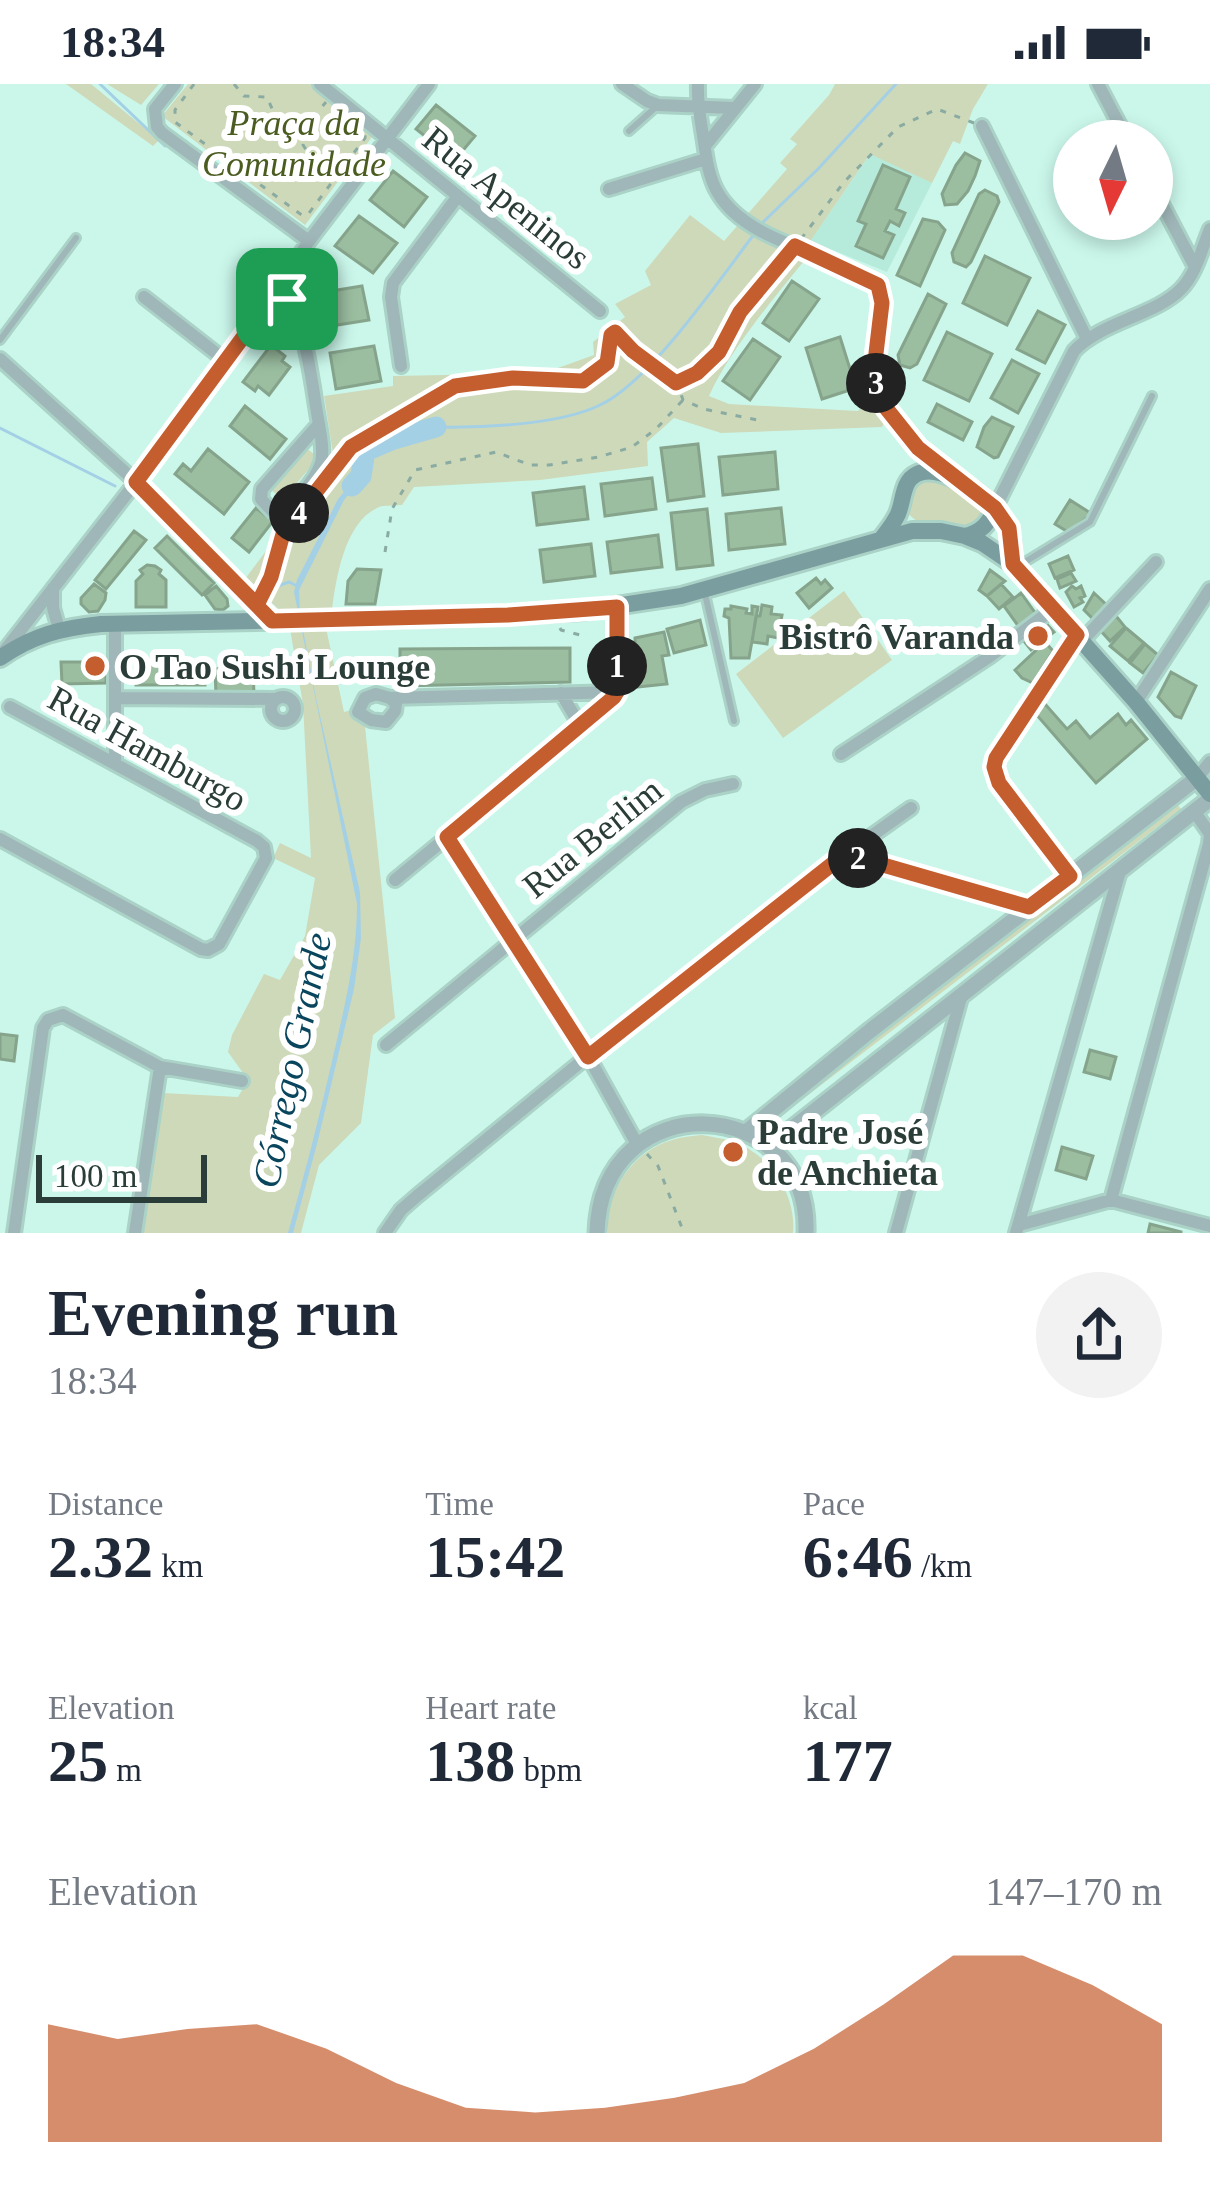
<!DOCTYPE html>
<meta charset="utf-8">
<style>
body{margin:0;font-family:Georgia,serif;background:#f2f2f3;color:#1f2937;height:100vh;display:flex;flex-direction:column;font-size:45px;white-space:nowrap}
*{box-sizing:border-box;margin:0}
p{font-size:39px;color:#747a83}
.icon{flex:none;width:66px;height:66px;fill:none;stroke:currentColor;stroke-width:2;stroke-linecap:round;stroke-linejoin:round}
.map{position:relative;height:1149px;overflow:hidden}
.sheet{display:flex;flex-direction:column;background:#fff;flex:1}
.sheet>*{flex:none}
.needle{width:78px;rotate:185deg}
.fabs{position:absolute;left:1053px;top:36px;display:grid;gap:24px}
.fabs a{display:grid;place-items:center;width:120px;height:120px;border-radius:50%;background:#fff;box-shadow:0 6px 18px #0003;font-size:60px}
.scale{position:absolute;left:36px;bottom:30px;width:171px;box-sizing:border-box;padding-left:12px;border:6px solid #2b3d38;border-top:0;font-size:33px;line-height:42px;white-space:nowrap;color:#2b3d38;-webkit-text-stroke:9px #fff;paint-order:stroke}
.pin{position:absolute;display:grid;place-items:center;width:102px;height:102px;color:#fff;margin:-51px;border-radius:24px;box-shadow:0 6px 18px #0006}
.km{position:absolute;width:60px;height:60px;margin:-30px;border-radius:50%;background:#222;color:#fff;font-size:33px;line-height:60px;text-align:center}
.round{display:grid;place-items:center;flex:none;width:126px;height:126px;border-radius:63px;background:#f2f2f3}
.summary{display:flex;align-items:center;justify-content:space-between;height:204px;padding:0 48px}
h1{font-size:66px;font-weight:700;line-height:90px}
.stats{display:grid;grid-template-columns:repeat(3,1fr);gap:18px;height:204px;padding:12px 48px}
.stats div{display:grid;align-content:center}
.stats b{font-size:60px;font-weight:700}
.stats small{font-size:33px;font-weight:400}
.stats p{font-size:33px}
.chart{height:336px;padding:24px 48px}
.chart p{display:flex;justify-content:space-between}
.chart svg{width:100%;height:216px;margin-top:12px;fill:#c45e2f;opacity:.7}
.status{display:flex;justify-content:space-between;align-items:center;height:84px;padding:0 60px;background:#fff;direction:ltr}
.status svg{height:33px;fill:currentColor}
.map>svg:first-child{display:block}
</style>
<div class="status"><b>18:34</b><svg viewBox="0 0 49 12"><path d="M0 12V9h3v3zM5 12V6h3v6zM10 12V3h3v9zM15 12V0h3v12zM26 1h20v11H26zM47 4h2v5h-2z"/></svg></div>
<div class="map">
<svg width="1210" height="1149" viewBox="0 0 1210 1149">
<rect width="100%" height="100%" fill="#cbf7eb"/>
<path fill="#b6ebdc" d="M871,69L932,99L887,188L810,157Z"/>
<path fill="#ced9b9" d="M66,0H91L159,56L153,62Z
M107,0H159L141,21Z
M188,0H310L375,49L305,141L162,32Z
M835,0H988L973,25L960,60L953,57L932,99L870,70L811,156L818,160C784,202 731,263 709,312L729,320L858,327L872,311L885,337L882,343L721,349L674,334L647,358L648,382L540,396L414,403L402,421C400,421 384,422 382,422C345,434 336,494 332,526L283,529L245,495L334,376L324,312L393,302V292L544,289L594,271L593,258L625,233L615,220L651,201L645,187L690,131L724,157L787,85L780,79L797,60L790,55L829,11Z
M306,364L314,370L312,381L283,416L270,405Z
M922,392L950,394L991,425L965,449C939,445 917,446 903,422L910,402Z
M844,507L892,576L783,654L736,590Z
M326,544L344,628L363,623L395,934L373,951L361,1039L319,1081L301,1149H143L163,1009L238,1013L248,996L228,968L232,951L264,890L280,896L305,852L315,794L273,774L280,759L311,774L303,620L290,545Z
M1176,719L1181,725L769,1041L764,1037Z
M702,1051C711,1053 722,1054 731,1057C768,1068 797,1110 793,1149H608C605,1109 632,1067 672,1056C681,1053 692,1052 702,1051Z"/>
<path fill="#a4d0e6" d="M435,339L436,343L380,360L370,368L363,393L344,416L299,506L300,530L316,614L360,808L361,854L354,905L318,1056L293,1149H288C304,1092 319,1035 332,977C344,925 357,874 357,820L294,508L297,496L338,415L358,391L367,367L382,356Z"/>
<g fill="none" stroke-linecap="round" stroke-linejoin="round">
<path stroke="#a4d0e6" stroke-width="3" d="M100,0L165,62
M760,141L818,85L896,0
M436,343C480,344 560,341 600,321C651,297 719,196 755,149
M0,344L115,402
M269,505L289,498L295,501"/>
<path stroke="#a4d0e6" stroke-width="21" d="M352,402L361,392L365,367L391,356L436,343"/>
</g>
<path fill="#9bbea0" stroke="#86a48b" stroke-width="3" d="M436,21L475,52L455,76L416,45Z
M965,69L980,77L975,92L968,107L957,120L945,121L942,110L956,81Z
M883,81L910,93L896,125L905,129L899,142L890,137L885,147L894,151L883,174L856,162L866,140L858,137Z
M393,87L427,113L404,143L370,116Z
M985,106L997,112L999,118L971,178L966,183L954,178L952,169L979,110Z
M359,132L397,159L373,189L335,162Z
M923,135L938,138L945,146L920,202L897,191Z
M985,172L1030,194L1007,241L963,219Z
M792,197L819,215L789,257L763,239Z
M362,202L369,236L325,243L319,209Z
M928,210L946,220L917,280L910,284L900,281L898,271Z
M1038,227L1065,241L1045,279L1017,265Z
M947,248L992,270L969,317L924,296Z
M840,253L856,304L822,315L806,264Z
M753,255L780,273L750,316L723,297Z
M271,261L285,272L282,277L290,283L269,311L258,302L255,307L243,298Z
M374,262L381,297L336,305L330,269Z
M1012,276L1039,290L1018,329L991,314Z
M937,320L972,338L963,356L928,338Z
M245,322L286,355L270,375L230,342Z
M992,333L1013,343L998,373L994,374L977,363L984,343Z
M698,360L704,412L668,417L661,364Z
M208,365L249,398L224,430L175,390L183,380L191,387Z
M775,368L778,405L723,411L719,373Z
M652,394L656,425L605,432L601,400Z
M584,403L588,435L537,441L533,409Z
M1070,416L1092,430L1068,448L1055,440Z
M256,424L273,437L249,468L232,454Z
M781,424L785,460L729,466L726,430Z
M707,425L713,481L677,485L671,429Z
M134,447L146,456L106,505L95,496Z
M658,451L662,483L611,489L607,458Z
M167,452L214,499L202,511L155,464Z
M591,460L595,492L544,498L540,466Z
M1068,472L1074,486L1055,494L1049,480Z
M147,481L155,482L161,486L159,490L166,496V523H136V497L143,490L140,486Z
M357,485L381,486L375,520H346L348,497Z
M990,486L1005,497L987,512L979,506Z
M1071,489L1076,497L1060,504L1057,495Z
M816,494L821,500L825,496L832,504L809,524L797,509Z
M94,500L106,509L105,516L98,527L89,528L81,520V514Z
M1001,500L1013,513L999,525L987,512Z
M216,502L227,515L228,522L223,526L215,525L205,511Z
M1072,502L1076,505L1081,502L1085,512L1080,514L1083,518L1074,523L1066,508Z
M1021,509L1036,530L1019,543L1004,522Z
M1094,509L1110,524L1097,539L1084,526Z
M762,521L772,523L771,530L782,531L778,554L768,552L767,560L752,558L756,532H760Z
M731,522L747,525L746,529L752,530V522L758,523L749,574H731L729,534L724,532L725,525H731Z
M1116,532L1125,543L1110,557L1100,546Z
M700,536L706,561L674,569L667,545Z
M1045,538L1054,548L1031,566L1023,556Z
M1126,544L1144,559L1128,577L1110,562Z
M664,548L669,571L662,572L667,600L637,603L635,554Z
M1045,558L1053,567L1033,599L1022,594L1015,586Z
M1145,560L1158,571L1143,589L1130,579Z
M570,564V598L400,602V565Z
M61,578H106V599L62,600Z
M205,579V601H136V580Z
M253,584L254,610L216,611L215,585Z
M1171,588L1196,602L1181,634L1175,632L1158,613Z
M1045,620L1067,645L1076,637L1090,654L1118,630L1126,641L1131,636L1147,655L1096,699L1035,629Z
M0,950L17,952L14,977L0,975Z
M1090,966L1116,973L1110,995L1084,988Z
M1062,1063L1093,1072L1086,1095L1056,1086Z
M1150,1140L1181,1148V1149H1148Z"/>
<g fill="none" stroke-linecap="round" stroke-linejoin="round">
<g stroke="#abd2c7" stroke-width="12">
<path id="service" d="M629,47L656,23
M0,256L76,154
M1020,481L1090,438L1152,312
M705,510L734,637"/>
</g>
<g stroke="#abd2c7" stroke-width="18">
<path id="minor" d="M175,0L155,25L157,43L162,49L309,157
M320,0L600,227
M622,0L647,17L658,21L734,24
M698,0C697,23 702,42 705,65C707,80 710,96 718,109C748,160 833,168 878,201C885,219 879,239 877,258C868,325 904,352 952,391
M1098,0L1128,57
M982,42L1087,255
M705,62L755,0
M1152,101L1195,183
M609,105L706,75
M277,206C308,235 311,299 319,340
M144,213L226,277
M261,229L274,230L298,239
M0,275L136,398L272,537
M401,282L391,213L393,199L458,112
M319,340C321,353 324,367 321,379C315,397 291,425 274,429L261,415L262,405Z
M995,424L1074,267C1101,238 1156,231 1181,205C1196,190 1202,164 1210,145
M53,504V524L59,545
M115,540V680
M1082,557L1156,478
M2,570L136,398L261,229L309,157L429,0
M561,609L581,643
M376,610L390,614L396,620L395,627L386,638L371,636L358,628L365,614Z
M271 625a12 12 0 1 1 24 0a12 12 0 1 1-24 0Z
M115,614L276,615
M390,614L617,608
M1136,618L1210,505
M841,670L989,573L1054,524
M1197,694L1210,678
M447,753L583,963L637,1060
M0,755L201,865L208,866L219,860L266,774L264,763L257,757L10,623
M845,770L1029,823
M1070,792L999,699L994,683L996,674L1077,551
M395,796L610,619L617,608V523
M386,961L681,718L705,706L733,700
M1111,1116L1210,1142
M1019,1141L1111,1116L1209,760L1210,750L1194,727
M14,1149L43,944L48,936L63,931L160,983L242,997
M135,1149L160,983
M385,1149L401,1126L417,1112C579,980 739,844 911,724
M896,1149L962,910
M1016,1149L1120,787"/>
</g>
<g stroke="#abd2c7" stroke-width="21">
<path id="tertiary" d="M746,1048L871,946L1197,694
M769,1063L1210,715
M597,1149C601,998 811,1009 806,1149"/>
</g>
<g stroke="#abd2c7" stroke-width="22">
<path id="secondary" d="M965,452C981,448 989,440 995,424
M882,454C888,446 894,439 898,430C904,416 902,397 917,390C944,377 998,419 1008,443C1013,454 1012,468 1013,480
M0,574C33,551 62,544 101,540L466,533L583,527L681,512L912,447H941L965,452L982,459L1013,480L1136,618L1210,710"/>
</g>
<path stroke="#8aaba2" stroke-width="3" stroke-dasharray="6 9" stroke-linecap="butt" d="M194,0L175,26V38L303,132L309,129L365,54V50
M234,0L244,12L267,13C276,34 279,45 305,43L326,18
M305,45L303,61L309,70
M801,155L844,98L898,43L937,25L974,39
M608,239L633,267L677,299L683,316L704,325L757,336
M677,299C719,278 715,266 739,230C753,210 772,191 788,172
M333,385L351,363L455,302L513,294L583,297L606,279L611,252L615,248
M385,468L392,425L415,386L496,368L530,381H549L599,373L632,363L656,345L683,316
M263,509C277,481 278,457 297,431
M560,544L561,546L580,551
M647,1070L658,1082L684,1149"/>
<use href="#service" stroke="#a0b7b9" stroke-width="6"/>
<use href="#minor" stroke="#a0b7b9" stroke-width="12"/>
<use href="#tertiary" stroke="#a0b7b9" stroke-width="15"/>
<use href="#secondary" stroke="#7a9d9f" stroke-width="16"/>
</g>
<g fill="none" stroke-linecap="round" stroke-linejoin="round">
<g stroke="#fff" stroke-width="24">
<path id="route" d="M287,215L278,206L136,398L272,537L508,531L617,523V608L614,613L447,753L588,973L845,770L1029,823L1070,792L999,699L994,683L996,674L1077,551L1013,480L1009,444L995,424L918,364L886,324L878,306L874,286L882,219L878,201L795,162L740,228L719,268L697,289L676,299L633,267L615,248L611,251L607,279L583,297L513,294L455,302L351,363L283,450L271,493L257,521L136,398L261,229L287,234L299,239L287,215"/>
</g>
<use href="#route" stroke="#c45e2f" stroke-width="15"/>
</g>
<g fill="#c45e2f" stroke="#fff" stroke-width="4.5">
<circle cx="1038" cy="552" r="12"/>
<circle cx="95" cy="582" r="12"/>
<circle cx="733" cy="1068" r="12"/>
</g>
<g text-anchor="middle" stroke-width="12" stroke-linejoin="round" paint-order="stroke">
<g font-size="36" font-style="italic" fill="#4b5c21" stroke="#fff">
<text x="294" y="51">Praça da<tspan x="294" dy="41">Comunidade</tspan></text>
</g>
<g font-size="36" fill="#2b3d38" stroke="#fff">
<text transform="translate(507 113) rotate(39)" y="13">Rua Apeninos</text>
<text transform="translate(148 664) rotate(29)" y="13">Rua Hamburgo</text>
<text transform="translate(592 753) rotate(-39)" y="13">Rua Berlim</text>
</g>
<g font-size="36" font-weight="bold" fill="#2b3d38" stroke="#fff" text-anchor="start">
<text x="1014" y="565" text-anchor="end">Bistrô Varanda</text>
<text x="119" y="595">O Tao Sushi Lounge</text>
<text x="757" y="1060">Padre José<tspan x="757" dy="41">de Anchieta</tspan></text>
</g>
<g font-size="39" font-style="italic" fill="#09465d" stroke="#fff">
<text transform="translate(291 976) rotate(-78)" y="14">Córrego Grande</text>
</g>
</g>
</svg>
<div class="fabs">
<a><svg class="needle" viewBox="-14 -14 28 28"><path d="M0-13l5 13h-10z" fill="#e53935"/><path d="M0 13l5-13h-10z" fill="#747a83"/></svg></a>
</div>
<div class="scale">100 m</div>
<div class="pin" style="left:287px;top:215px;background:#1e9e55"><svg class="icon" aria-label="arrive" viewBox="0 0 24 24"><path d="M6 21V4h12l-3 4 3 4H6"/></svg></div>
<b class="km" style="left:617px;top:582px">1</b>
<b class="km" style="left:858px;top:774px">2</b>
<b class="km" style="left:876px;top:299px">3</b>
<b class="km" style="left:299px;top:429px">4</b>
</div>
<section class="sheet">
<div class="summary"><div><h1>Evening run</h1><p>18:34</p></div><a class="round"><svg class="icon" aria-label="share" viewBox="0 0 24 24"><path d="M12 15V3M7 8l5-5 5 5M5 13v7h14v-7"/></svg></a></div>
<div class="stats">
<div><p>Distance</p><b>2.32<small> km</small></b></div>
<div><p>Time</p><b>15:42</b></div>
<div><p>Pace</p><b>6:46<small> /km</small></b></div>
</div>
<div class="stats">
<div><p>Elevation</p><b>25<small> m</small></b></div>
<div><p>Heart rate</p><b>138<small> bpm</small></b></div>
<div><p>kcal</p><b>177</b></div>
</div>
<div class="chart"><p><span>Elevation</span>147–170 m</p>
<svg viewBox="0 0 160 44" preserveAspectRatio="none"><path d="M0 44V20L10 23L20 21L30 20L40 25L50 32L60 37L70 38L80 37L90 35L100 32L110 25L120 16L130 6L140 6L150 12L160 20V44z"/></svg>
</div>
</section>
